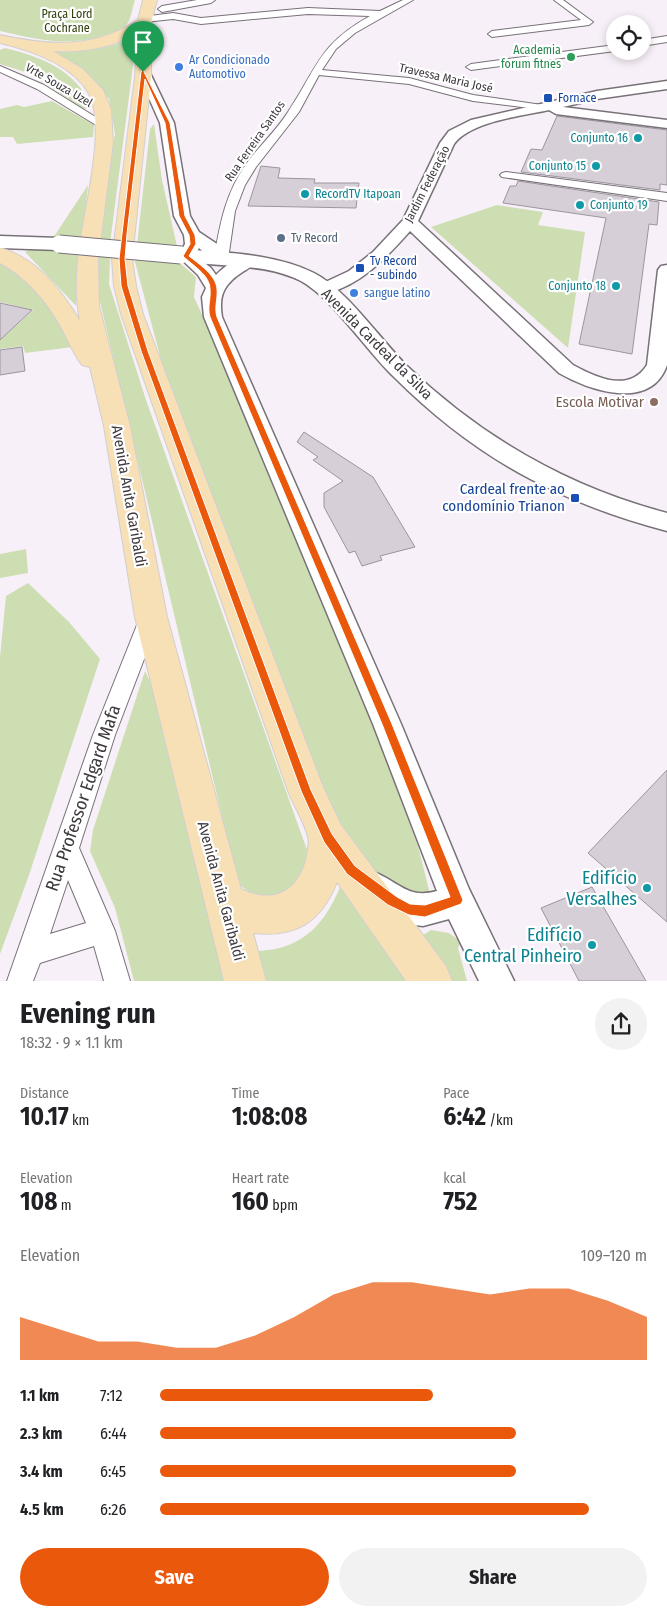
<!DOCTYPE html>
<meta charset="utf-8">
<style>
body{margin:0;font-family:"Fira Sans Condensed",sans-serif;background:#f2f2f2;color:#202124;height:100vh;display:flex;flex-direction:column;font-size:19px;white-space:nowrap}
*{box-sizing:border-box;margin:0}
p{font-size:16px;color:#757577}
.icon{flex:none;width:28px;height:28px;fill:none;stroke:currentColor;stroke-width:2;stroke-linecap:round;stroke-linejoin:round}
.map{position:relative;height:981px;overflow:hidden}
.panel{display:flex;flex-direction:column;background:#fff;flex:1}
.panel>*{flex:none}
.fabs{position:absolute;left:606px;top:15px;display:grid;gap:10px}
.fabs a{display:grid;place-items:center;width:45px;height:45px;border-radius:50%;background:#fff;box-shadow:0 2px 8px #0003;font-size:25px}
.pin{position:absolute;display:grid;place-items:center;width:42px;height:42px;color:#fff;margin:-51px -21px;border-radius:50% 50% 50% 0;rotate:-45deg;box-shadow:0 0 5px #0007}
.pin .icon{rotate:45deg}
.round{display:grid;place-items:center;flex:none;width:52px;height:52px;border-radius:26px;background:#f2f2f2}
.summary{display:flex;align-items:center;justify-content:space-between;height:85px;padding:0 20px}
h1{font-size:28px;font-weight:700;line-height:38px}
.stats{display:grid;grid-template-columns:repeat(3,1fr);gap:8px;height:85px;padding:5px 20px}
.stats div{display:grid;align-content:center}
.stats b{font-size:25px;font-weight:700}
.stats small{font-size:14px;font-weight:400}
.stats p{font-size:14px}
.chart{height:140px;padding:10px 20px}
.chart p{display:flex;justify-content:space-between}
.chart svg{width:100%;height:90px;margin-top:5px;fill:#ea580c;opacity:.7}
.cta{display:flex;gap:10px;margin-top:auto;padding:10px 20px}
.cta a{flex:1;height:58px;border-radius:30px;background:#ea580c;color:#fff;font-size:20px;font-weight:700;line-height:58px;text-align:center}
.cta a+a{background:#f2f2f2;color:#202124}
ul{padding:0 20px;list-style:none;font-size:16px}
li{display:grid;grid-template-columns:80px 60px 1fr;align-items:center;height:38px}
li i{height:12px;border-radius:6px;background:#ea580c}
.map>svg:first-child{display:block}
</style>
<div class="map">
<svg width="667" height="981" viewBox="0 0 667 981">
<rect width="100%" height="100%" fill="#f8f0f8"/>
<path fill="#cedeb3" d="M0,0H135C132,8 132,18 126,25C121,31 113,33 106,35C67,47 39,40 0,31Z
M137,35L111,236L109,284L146,400L311,861L303,891L259,899L238,884L96,285L102,209L115,134L109,99L90,75L52,52C81,52 111,50 137,35Z
M5,48C41,57 77,70 91,107L83,109L31,74L0,64V50Z
M52,101L94,125L93,137L17,144L13,137H0V109L17,105L24,107Z
M154,124L162,180L181,264L196,277L194,297L299,526L418,846L430,894L407,907L340,837L167,382L135,262L150,129Z
M88,185L76,306L25,252L55,235Z
M497,205L543,212L538,225L585,232L568,348L431,227Z
M0,256L29,274L73,347L25,353L23,346L0,349V340L33,310L0,302Z
M26,549L28,573L0,578V554Z
M28,583L69,622L100,659L28,878L0,954V657L6,596Z
M145,671L152,686L235,981H134L115,908L90,851L93,830Z
M342,882L364,921L408,981H267L258,951C304,949 326,923 342,882Z
M431,930L449,933L461,942L458,948L467,981H447L417,939Z"/>
<path fill="#d6cfd8" stroke="#9c959e" d="M557,116L667,130V185L660,184V190L521,172L531,149L542,150Z
M261,166L280,168L278,178L315,179L314,183H359L356,208L248,206Z
M518,181L659,202L657,225L649,224L632,354L579,344L606,218L503,203L510,186H516Z
M0,303L32,310L0,340Z
M22,347L25,371L0,375V350Z
M304,432L373,477L415,547L380,556L382,560L362,566L355,551L349,553L324,507V493L343,481L313,460L318,457L297,442Z
M667,770V922L588,853Z
M592,887L646,981H579L541,908Z"/>
<g fill="none" stroke-linecap="round" stroke-linejoin="round">
<g stroke="#787178" stroke-width="2">
<path id="minor" d="M197,0H215L211,3L162,12L158,9L162,6Z
M403,0H413L355,33L336,49L322,70L409,78L473,95L542,105L546,106L547,108L546,110L473,101L409,84L319,75L299,112L256,167L245,185L235,211L228,259L226,262H216L214,259C220,223 226,192 247,163C260,145 276,131 288,112C318,67 318,45 370,16L308,14L201,24L173,19L145,22L142,21V17L173,13L201,18L308,8L380,11Z
M554,0H563L593,22L589,25L492,37L488,34L492,31L581,20Z
M667,36V42L642,46V40Z
M615,45V51L471,70L466,67L471,64Z
M0,66L44,85L110,126L105,129L101,128L37,89L0,72Z
M506,172L667,193V201L502,177L500,175L502,173Z
M149,612L156,614L159,620L115,735L79,848L115,931L130,981H104L94,946L40,963L33,981H7L93,735L139,620L142,614ZM68,880L86,923L50,934Z"/>
</g>
<g stroke="#787178" stroke-width="3">
<path id="tertiary" d="M143,67L149,71L174,123L190,216L199,232L217,244L229,259L227,263H215L199,248L195,255L211,268L216,275C225,266 240,254 254,257L256,261C253,266 249,268 244,271C225,283 218,294 222,317L401,724L469,889L514,981H479L449,919L423,926L406,924L386,915L365,900L360,889L365,878L376,873C400,883 408,899 437,891L373,724L204,317L202,297L206,288L198,275L178,256L185,244L184,235L174,216L160,123L137,71Z
M667,81V89L597,99L563,107L667,120V128L556,114L549,110C522,116 471,121 454,144L418,221L573,365C597,378 629,393 647,365L658,270L661,266L667,265C667,289 667,314 667,338C667,346 667,358 667,365C651,412 588,390 559,373L410,231C386,258 361,285 325,294L319,293L316,289L319,285L349,271L373,252L403,220L440,143L449,131L471,120L597,91Z"/>
</g>
<g stroke="#787178" stroke-width="3">
<path id="secondary" d="M0,236L59,238L66,240L68,244L66,248L59,250L0,248Z
M181,249C225,253 273,253 314,273C346,289 380,339 407,366C481,437 568,487 667,513V531C557,502 474,457 393,376C366,350 332,298 301,281C261,261 216,269 174,259L172,255L174,251Z"/>
</g>
<g stroke="#d0cfd0" stroke-width="2">
<path id="primary" d="M143,0H157L151,22V77L132,259L136,286L143,314L323,787L341,825L446,966L452,981H406L337,882C321,922 296,938 253,933L266,981H224L135,617L104,426L90,367L82,365C73,353 68,340 61,327C46,300 27,278 0,263V248C36,257 62,291 80,321C76,301 76,281 78,260C81,219 109,127 88,92C71,64 30,50 0,43V35C51,46 92,49 138,20ZM137,33L135,77L112,259L114,286L121,314L288,791C294,806 304,821 308,837C310,843 307,853 306,860C297,893 272,904 241,889L167,617L130,426L99,306L98,260L113,143L111,109L103,90L83,69L53,51C81,53 113,48 137,33Z"/>
</g>
<use href="#minor" fill="#fff" fill-rule="evenodd"/>
<use href="#tertiary" fill="#fff" fill-rule="evenodd"/>
<use href="#secondary" fill="#fff" fill-rule="evenodd"/>
<use href="#primary" fill="#f7dfb6" fill-rule="evenodd"/>
<g stroke="#787178" stroke-width="19" stroke-linecap="butt">
<path id="secondary-bridge" d="M59,244L181,255"/>
</g>
<use href="#secondary-bridge" stroke="#fff" stroke-width="17"/>
</g>
<path fill="#ea580c" stroke="#fff" fill-rule="evenodd" d="M143,70L170,123L185,216L195,235L196,244L189,256C199,264 216,275 217,289C218,299 214,307 217,317L392,724L463,900L461,904L425,917L409,915L388,905L347,874L324,842L301,791L141,351L121,286L119,259L141,72ZM145,79L165,123L179,216L189,235L190,244L183,256C192,265 210,275 210,289C211,300 207,307 210,317L382,724L450,897L425,905L410,904L397,897L355,866L332,834L311,790L148,351L128,286L125,259L127,234Z"/>
<circle fill="#2e9e5b" stroke="#fff" stroke-width="2" cx="571" cy="57" r="5"/>
<g fill="#3f7fe0" stroke="#fff" stroke-width="2">
<circle cx="179" cy="67" r="5"/>
<circle cx="354" cy="293" r="5"/>
</g>
<g fill="#1a4fb4" stroke="#fff" stroke-width="2">
<rect x="543" y="93" width="10" height="10" rx="2.5"/>
<rect x="355" y="263" width="10" height="10" rx="2.5"/>
<rect x="570" y="493" width="10" height="10" rx="2.5"/>
</g>
<g fill="#0f9aa8" stroke="#fff" stroke-width="2">
<circle cx="638" cy="138" r="5"/>
<circle cx="596" cy="166" r="5"/>
<circle cx="305" cy="194" r="5"/>
<circle cx="580" cy="205" r="5"/>
<circle cx="616" cy="286" r="5"/>
<circle cx="647" cy="888" r="5"/>
<circle cx="592" cy="945" r="5"/>
</g>
<circle fill="#5c6f8a" stroke="#fff" stroke-width="2" cx="281" cy="238" r="5"/>
<circle fill="#8d6e63" stroke="#fff" stroke-width="2" cx="654" cy="402" r="5"/>
<g text-anchor="middle" stroke-width="4.5" stroke-linejoin="round" paint-order="stroke">
<g font-size="12" fill="#303f0b" stroke="#fff">
<text x="67" y="18">Praça Lord<tspan x="67" dy="14">Cochrane</tspan></text>
</g>
<g font-size="12" fill="#27864d" stroke="#fff" text-anchor="end">
<text x="561" y="54">Academia<tspan x="561" dy="14">forum fitnes</tspan></text>
</g>
<g font-size="12" fill="#366cbe" stroke="#fff" text-anchor="start">
<text x="189" y="64">Ar Condicionado<tspan x="189" dy="14">Automotivo</tspan></text>
<text x="364" y="297">sangue latino</text>
</g>
<g font-size="12" fill="#3d393d" stroke="#fff">
<text transform="translate(446 78) rotate(13)" y="4">Travessa Maria José</text>
<text transform="translate(59 85) rotate(30)" y="4">Vrte Souza Uzel</text>
<text transform="translate(255 141) rotate(-55)" y="4">Rua Ferreira Santos</text>
<text transform="translate(427 184) rotate(-63)" y="4">Jardim Federação</text>
</g>
<g font-size="12" fill="#164399" stroke="#fff" text-anchor="start">
<text x="558" y="102">Fornace</text>
<text x="370" y="265">Tv Record<tspan x="370" dy="14">- subindo</tspan></text>
</g>
<g font-size="12" fill="#0d838f" stroke="#fff" text-anchor="end">
<text x="628" y="142">Conjunto 16</text>
<text x="586" y="170">Conjunto 15</text>
<text x="315" y="198" text-anchor="start">RecordTV Itapoan</text>
<text x="590" y="209" text-anchor="start">Conjunto 19</text>
<text x="606" y="290">Conjunto 18</text>
</g>
<g font-size="12" fill="#4e5e75" stroke="#fff" text-anchor="start">
<text x="291" y="242">Tv Record</text>
</g>
<g font-size="15" fill="#3d393d" stroke="#fff">
<text transform="translate(377 344) rotate(45)" y="5">Avenida Cardeal da Silva</text>
<text transform="translate(129 496) rotate(80)" y="5">Avenida Anita Garibaldi</text>
<text transform="translate(221 891) rotate(75)" y="5">Avenida Anita Garibaldi</text>
</g>
<g font-size="15" fill="#785e54" stroke="#fff" text-anchor="end">
<text x="644" y="407">Escola Motivar</text>
</g>
<g font-size="15" fill="#164399" stroke="#fff" text-anchor="end">
<text x="565" y="494">Cardeal frente ao<tspan x="565" dy="17">condomínio Trianon</tspan></text>
</g>
<g font-size="18" fill="#3d393d" stroke="#fff">
<text transform="translate(83 798) rotate(-71)" y="6">Rua Professor Edgard Mafa</text>
</g>
<g font-size="18" fill="#0d838f" stroke="#fff" text-anchor="end">
<text x="637" y="884">Edifício<tspan x="637" dy="21">Versalhes</tspan></text>
<text x="582" y="941">Edifício<tspan x="582" dy="21">Central Pinheiro</tspan></text>
</g>
</g>
</svg>
<div class="fabs">
<a><svg class="icon" aria-label="locate" viewBox="0 0 24 24"><circle cx="12" cy="12" r="6"/><path d="M12 2v4M12 18v4M2 12h4M18 12h4"/></svg></a>
</div>
<div class="pin" style="left:143px;top:72px;background:#1e9e55"><svg class="icon" aria-label="arrive" viewBox="0 0 24 24"><path d="M6 21V4h12l-3 4 3 4H6"/></svg></div>
</div>
<section class="panel">
<div class="summary"><div><h1>Evening run</h1><p>18:32 · 9 × 1.1 km</p></div><a class="round"><svg class="icon" aria-label="share" viewBox="0 0 24 24"><path d="M12 15V3M7 8l5-5 5 5M5 13v7h14v-7"/></svg></a></div>
<div class="stats">
<div><p>Distance</p><b>10.17<small> km</small></b></div>
<div><p>Time</p><b>1:08:08</b></div>
<div><p>Pace</p><b>6:42<small> /km</small></b></div>
</div>
<div class="stats">
<div><p>Elevation</p><b>108<small> m</small></b></div>
<div><p>Heart rate</p><b>160<small> bpm</small></b></div>
<div><p>kcal</p><b>752</b></div>
</div>
<div class="chart"><p><span>Elevation</span>109–120 m</p>
<svg viewBox="0 0 160 44" preserveAspectRatio="none"><path d="M0 44V23L10 29L20 35L30 35L40 38L50 38L60 32L70 23L80 12L90 6L100 6L110 9L120 12L130 9L140 9L150 15L160 23V44z"/></svg>
</div>
<ul>
<li><b>1.1 km</b>7:12<i style="width:56%"></i></li>
<li><b>2.3 km</b>6:44<i style="width:73%"></i></li>
<li><b>3.4 km</b>6:45<i style="width:73%"></i></li>
<li><b>4.5 km</b>6:26<i style="width:88%"></i></li>
</ul>
<div class="cta"><a>Save</a><a>Share</a></div>
</section>
